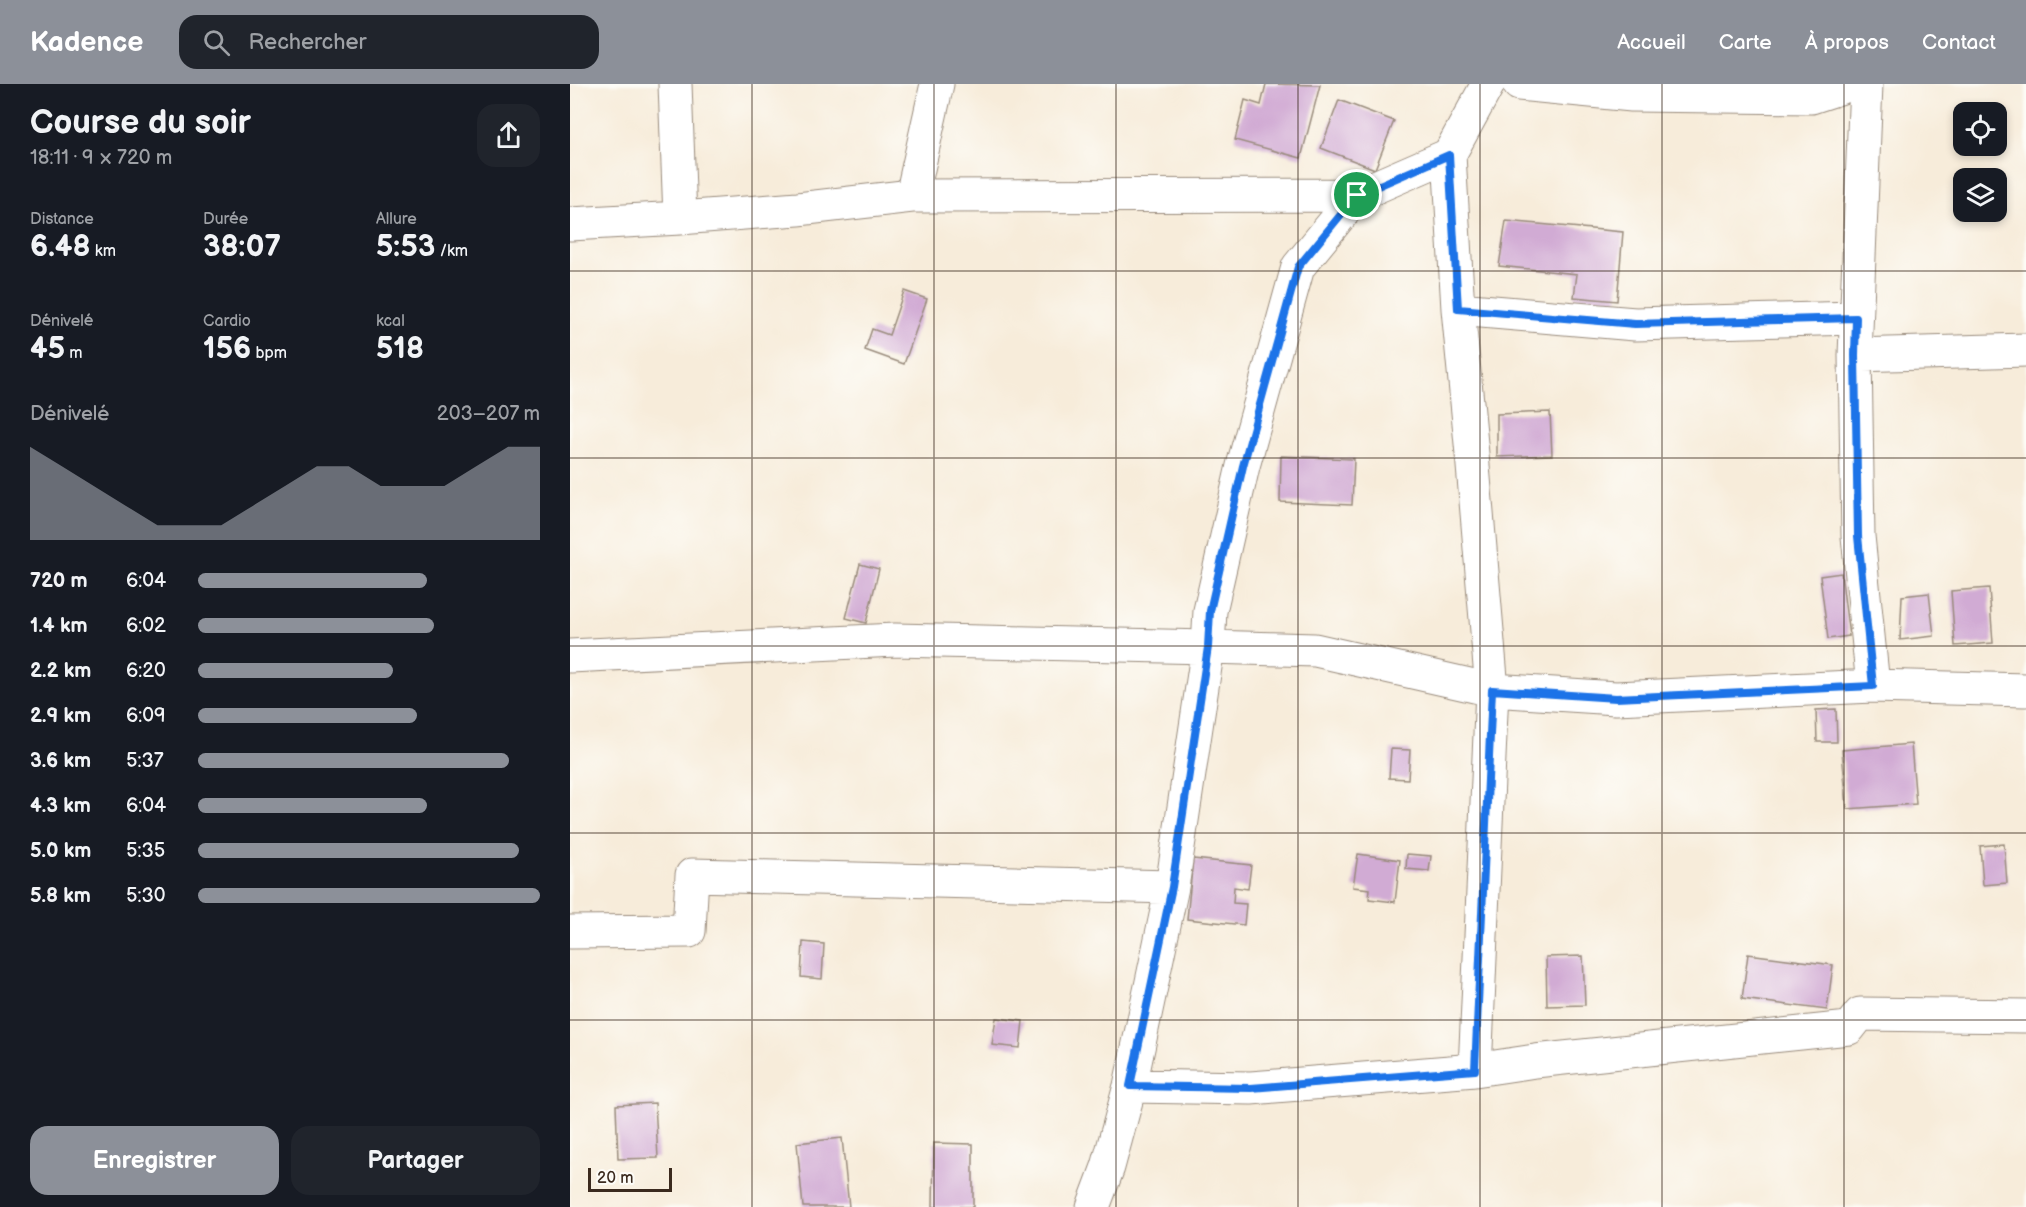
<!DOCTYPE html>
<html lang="fr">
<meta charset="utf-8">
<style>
body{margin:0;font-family:"Balsamiq Sans",sans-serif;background:#20242c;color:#f1f3f6;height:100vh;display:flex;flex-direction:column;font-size:22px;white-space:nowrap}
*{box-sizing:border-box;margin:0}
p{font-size:20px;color:#9ea1a6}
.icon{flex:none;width:33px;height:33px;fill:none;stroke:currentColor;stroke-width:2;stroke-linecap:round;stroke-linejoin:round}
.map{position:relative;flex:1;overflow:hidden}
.details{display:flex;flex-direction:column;background:#171b24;width:570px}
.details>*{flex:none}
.buttons{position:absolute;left:1383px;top:18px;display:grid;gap:12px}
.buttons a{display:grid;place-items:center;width:54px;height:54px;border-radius:12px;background:#171b24;box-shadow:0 3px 9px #0003;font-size:30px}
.scale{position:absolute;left:18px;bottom:15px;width:84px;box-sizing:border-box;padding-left:6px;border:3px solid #3b2a1e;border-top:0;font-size:16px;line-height:21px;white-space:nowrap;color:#3b2a1e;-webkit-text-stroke:4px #fdfcf7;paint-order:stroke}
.pin{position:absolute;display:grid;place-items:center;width:51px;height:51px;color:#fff;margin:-26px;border:3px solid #fff;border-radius:50%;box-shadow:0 2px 6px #0007}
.round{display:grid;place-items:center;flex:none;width:63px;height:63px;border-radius:18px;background:#20242c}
.overview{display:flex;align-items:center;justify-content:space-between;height:102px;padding:0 30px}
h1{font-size:33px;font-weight:600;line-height:45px}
.figures{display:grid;grid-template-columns:repeat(3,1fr);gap:9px;height:102px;padding:6px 30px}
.figures div{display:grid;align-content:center}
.figures b{font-size:30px;font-weight:600}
.figures small{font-size:16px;font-weight:400}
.figures p{font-size:16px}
.chart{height:168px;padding:12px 30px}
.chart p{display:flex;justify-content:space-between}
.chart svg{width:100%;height:108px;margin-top:6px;fill:#8c9099;opacity:.7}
.button{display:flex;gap:12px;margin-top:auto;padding:12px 30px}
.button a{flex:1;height:69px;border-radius:18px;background:#8c9099;color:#fff;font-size:24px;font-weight:600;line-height:69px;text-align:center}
.button a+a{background:#20242c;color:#f1f3f6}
ul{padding:0 30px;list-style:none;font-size:20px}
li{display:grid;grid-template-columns:96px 72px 1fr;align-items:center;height:45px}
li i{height:15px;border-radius:8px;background:#8c9099}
header{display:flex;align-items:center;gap:36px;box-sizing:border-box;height:84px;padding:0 30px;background:#8c9099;color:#fff}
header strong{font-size:28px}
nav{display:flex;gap:33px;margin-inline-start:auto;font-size:21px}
.search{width:420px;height:54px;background:#20242c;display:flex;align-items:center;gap:15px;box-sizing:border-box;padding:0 21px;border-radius:18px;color:#9ea1a6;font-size:22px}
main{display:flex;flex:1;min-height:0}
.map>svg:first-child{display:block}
</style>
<header>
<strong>Kadence</strong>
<div class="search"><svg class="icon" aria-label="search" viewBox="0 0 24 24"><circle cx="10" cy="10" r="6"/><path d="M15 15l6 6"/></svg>Rechercher</div>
<nav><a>Accueil</a><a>Carte</a><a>À propos</a><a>Contact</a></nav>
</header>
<main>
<section class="details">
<div class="overview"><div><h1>Course du soir</h1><p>18:11 · 9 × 720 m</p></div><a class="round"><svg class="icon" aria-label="share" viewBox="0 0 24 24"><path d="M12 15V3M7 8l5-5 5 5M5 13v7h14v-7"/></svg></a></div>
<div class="figures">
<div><p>Distance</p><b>6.48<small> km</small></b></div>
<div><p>Durée</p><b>38:07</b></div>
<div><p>Allure</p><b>5:53<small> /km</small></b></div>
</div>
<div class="figures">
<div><p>Dénivelé</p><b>45<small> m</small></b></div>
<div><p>Cardio</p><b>156<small> bpm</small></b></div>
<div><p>kcal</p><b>518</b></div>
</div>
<div class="chart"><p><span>Dénivelé</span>203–207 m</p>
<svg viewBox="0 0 160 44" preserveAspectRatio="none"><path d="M0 44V6L10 14L20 22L30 30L40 38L50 38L60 38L70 30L80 22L90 14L100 14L110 22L120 22L130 22L140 14L150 6L160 6V44z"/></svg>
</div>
<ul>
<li><b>720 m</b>6:04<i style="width:67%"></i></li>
<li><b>1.4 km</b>6:02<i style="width:69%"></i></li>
<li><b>2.2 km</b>6:20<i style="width:57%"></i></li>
<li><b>2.9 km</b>6:09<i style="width:64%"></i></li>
<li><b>3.6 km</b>5:37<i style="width:91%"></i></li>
<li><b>4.3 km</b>6:04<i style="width:67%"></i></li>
<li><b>5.0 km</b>5:35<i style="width:94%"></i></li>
<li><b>5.8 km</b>5:30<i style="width:100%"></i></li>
</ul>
<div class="button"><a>Enregistrer</a><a>Partager</a></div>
</section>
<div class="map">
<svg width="1456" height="1123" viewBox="0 0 1456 1123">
<rect width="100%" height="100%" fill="#fdfcf7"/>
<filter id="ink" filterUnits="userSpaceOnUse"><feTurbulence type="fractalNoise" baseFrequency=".0167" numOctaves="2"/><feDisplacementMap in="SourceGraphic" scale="12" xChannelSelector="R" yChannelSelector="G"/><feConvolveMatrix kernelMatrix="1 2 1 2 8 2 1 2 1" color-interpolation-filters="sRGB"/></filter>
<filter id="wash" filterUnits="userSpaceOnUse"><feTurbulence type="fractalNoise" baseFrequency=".008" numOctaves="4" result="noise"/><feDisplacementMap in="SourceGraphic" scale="24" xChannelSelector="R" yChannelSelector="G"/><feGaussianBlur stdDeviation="1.35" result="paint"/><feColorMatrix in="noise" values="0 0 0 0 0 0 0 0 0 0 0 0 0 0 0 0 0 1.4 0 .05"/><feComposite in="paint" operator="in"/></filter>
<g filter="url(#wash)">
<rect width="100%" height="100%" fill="#f7ecda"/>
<g id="blocks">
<path fill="#d1abd4" d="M696,0L750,1L731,74L665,56L675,16L691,21Z
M769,16L824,37L805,85L751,64Z
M936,137L1053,148L1047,217L1004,213L1007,190L929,182Z
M334,207L357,215L334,280L295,266L302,245L319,251Z
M980,328L982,371L927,373V330Z
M711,372L784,375L782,421L710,418Z
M290,480L309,485L296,539L276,534Z
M1271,489L1279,552L1258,555L1250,492Z
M1419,504L1423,559L1385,562L1381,507Z
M1359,509L1364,552L1330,556L1332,512Z
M1266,625L1267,658H1247L1246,626Z
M1341,660L1346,720L1277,725L1272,666Z
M821,665L840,666L838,695L819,694Z
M1434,760L1437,799L1413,801L1410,762Z
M788,770L830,776L825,818L799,815L800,805L783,803Z
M837,770L861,772L859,787L836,785Z
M623,775L681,781L678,805L664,803L663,819L676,820L674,841L617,835Z
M233,858L254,860L252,895L231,893Z
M1178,870L1263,881L1257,926L1172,915Z
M1013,872L1015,921L977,922L976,873Z
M426,934L453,937L450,964L422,961Z
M85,1019L88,1074L48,1075L46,1021Z
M272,1054L279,1123H233L227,1059Z
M364,1059L403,1060V1123H363Z"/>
</g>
</g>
<g filter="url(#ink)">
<use href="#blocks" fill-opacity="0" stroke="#998b7c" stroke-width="1.5"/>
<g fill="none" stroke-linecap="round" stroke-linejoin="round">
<g stroke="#998b7c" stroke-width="35">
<path id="street" d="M105,0L110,134
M949,0L1062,11L1241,13L1281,0
M1296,0L1285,271L1288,452L1303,602
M879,71L888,225L902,370L922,606L905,986
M342,112L367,0
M0,140L110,134L228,125L342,112L787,111
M888,225L1065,240L1286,234
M1285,271L1456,266
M0,572L325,556L638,563L745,566L922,606L1046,614L1303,602L1456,606
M0,848L119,847L122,791L602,803
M560,1002L681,1004L905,986L965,977L1279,944L1290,930L1456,932
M523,1123L538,1083L560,1002L602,803L638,563L640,527L673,382L728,183L787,111L879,71L918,0"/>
</g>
<use href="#street" stroke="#fff" stroke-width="33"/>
</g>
</g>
<g fill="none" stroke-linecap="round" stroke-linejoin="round" filter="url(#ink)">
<g stroke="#fff" stroke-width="12">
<path id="route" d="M879,71L888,225L1065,240L1286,234L1285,271L1288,452L1303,602L1046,614L922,606L905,986L681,1004L560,1002L602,803L638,563L640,527L673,382L728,183L787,111Z"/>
</g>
<use href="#route" stroke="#1a73e8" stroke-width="8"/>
</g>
<path fill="none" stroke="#3b2a1e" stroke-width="1.5" stroke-opacity="0.55" d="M182,0V1123M364,0V1123M546,0V1123M728,0V1123M910,0V1123M1092,0V1123M1274,0V1123M0,187H1456M0,374H1456M0,562H1456M0,749H1456M0,936H1456"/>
</svg>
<div class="buttons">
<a><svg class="icon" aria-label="locate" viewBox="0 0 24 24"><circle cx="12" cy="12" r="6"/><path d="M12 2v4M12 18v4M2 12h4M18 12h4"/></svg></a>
<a><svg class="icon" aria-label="layers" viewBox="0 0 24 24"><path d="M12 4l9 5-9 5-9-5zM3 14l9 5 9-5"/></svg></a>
</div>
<div class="scale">20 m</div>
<div class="pin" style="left:787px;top:111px;background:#1e9e55"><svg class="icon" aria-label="arrive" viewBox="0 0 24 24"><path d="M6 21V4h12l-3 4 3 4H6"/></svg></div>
</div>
</main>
